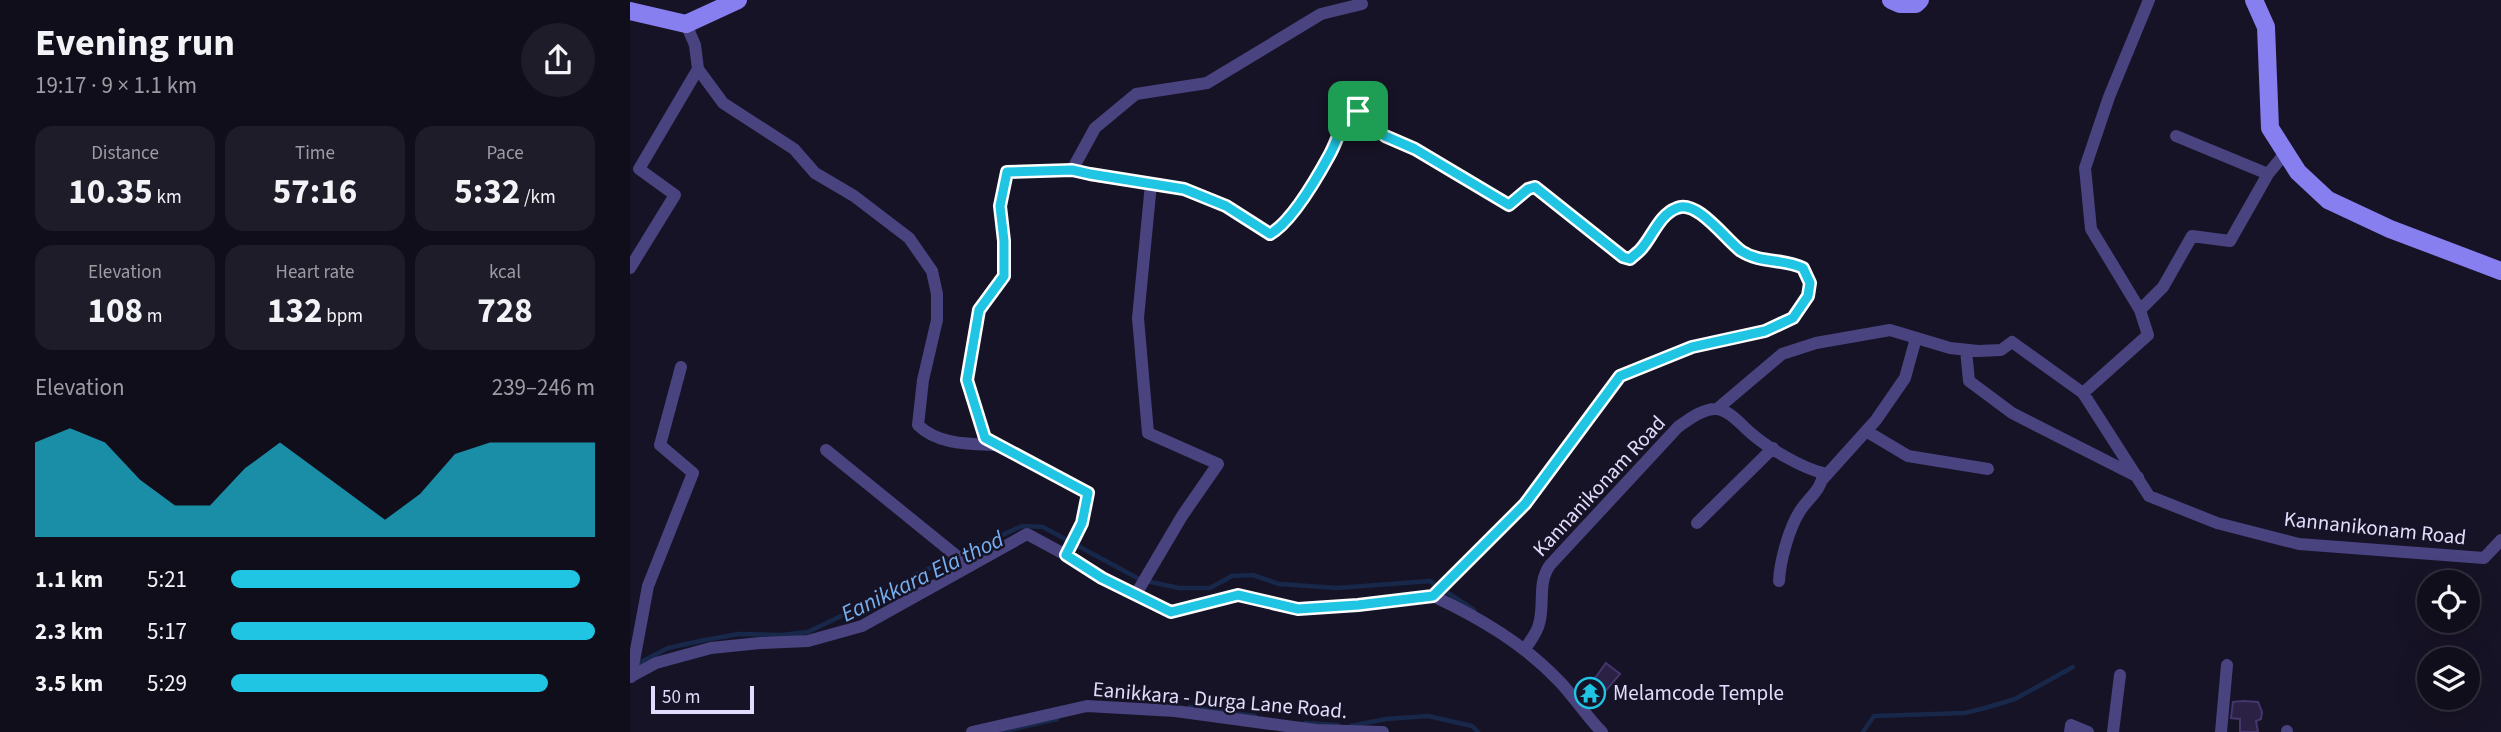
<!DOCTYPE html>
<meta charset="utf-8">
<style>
body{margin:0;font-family:"Source Sans 3",sans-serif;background:#1e1c29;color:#f1f3f6;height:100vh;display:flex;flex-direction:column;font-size:26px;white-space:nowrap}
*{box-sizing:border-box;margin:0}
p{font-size:23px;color:#9c9ca3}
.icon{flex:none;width:38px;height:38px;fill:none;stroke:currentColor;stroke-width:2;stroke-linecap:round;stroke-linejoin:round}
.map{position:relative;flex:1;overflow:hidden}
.sheet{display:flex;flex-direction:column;background:#110e1c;width:630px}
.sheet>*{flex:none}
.controls{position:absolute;left:1787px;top:570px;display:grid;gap:14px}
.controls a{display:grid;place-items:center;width:63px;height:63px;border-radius:50%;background:#110e1c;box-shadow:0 7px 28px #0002,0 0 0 2px #302e3b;font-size:35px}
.scale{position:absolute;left:21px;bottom:18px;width:103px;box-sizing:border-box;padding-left:7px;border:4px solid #e1dcfb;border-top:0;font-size:19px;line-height:24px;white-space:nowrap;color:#e1dcfb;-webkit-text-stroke:5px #171326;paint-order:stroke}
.pin{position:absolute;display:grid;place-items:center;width:60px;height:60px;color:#fff;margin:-30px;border-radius:14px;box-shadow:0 4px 10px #0006}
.round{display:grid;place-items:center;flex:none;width:74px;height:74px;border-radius:37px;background:#1e1c29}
.summary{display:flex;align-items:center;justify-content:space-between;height:119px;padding:0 35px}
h1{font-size:38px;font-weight:700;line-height:52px}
.stats{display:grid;grid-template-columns:repeat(3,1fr);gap:10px;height:119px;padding:7px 35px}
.stats div{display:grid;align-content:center;border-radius:18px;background:#1e1c29;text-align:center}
.stats b{font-size:35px;font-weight:700}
.stats small{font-size:19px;font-weight:400}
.stats p{font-size:19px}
.chart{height:196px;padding:14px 35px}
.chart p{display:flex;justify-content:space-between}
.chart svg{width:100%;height:126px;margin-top:7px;fill:#1fc5e3;opacity:.7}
ul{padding:0 35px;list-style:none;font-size:23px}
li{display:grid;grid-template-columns:112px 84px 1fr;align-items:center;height:52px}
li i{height:18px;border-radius:9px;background:#1fc5e3}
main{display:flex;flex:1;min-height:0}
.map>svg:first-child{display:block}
</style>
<main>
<section class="sheet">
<div class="summary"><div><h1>Evening run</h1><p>19:17 · 9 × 1.1 km</p></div><a class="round"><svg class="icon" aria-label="share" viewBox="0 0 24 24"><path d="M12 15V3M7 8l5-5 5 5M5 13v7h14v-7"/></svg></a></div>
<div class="stats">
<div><p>Distance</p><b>10.35<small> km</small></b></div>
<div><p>Time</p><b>57:16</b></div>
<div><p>Pace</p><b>5:32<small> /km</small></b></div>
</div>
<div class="stats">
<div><p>Elevation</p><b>108<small> m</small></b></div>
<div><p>Heart rate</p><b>132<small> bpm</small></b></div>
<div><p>kcal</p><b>728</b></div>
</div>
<div class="chart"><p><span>Elevation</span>239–246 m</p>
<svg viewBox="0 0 160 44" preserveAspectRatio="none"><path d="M0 44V11L10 6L20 11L30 24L40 33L50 33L60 20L70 11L80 20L90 29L100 38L110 29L120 15L130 11L140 11L150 11L160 11V44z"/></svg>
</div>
<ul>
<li><b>1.1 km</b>5:21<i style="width:96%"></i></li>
<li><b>2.3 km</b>5:17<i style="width:100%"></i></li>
<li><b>3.5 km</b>5:29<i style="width:87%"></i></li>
</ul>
</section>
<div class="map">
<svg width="1871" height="732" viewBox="0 0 1871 732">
<rect width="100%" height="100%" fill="#171326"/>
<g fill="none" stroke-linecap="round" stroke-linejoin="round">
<path stroke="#17284a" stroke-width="4.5" d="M5,665L38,648L75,640L109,634L151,635L178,632L269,588L285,575L392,526L413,527L511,580L549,588H580L602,576L623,575L649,584L707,588L800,581L844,610
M560,707L625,716
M675,723L708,725
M720,726L756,719L798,716L842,726L848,732
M371,732L427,719
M1233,732L1244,716L1335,713L1355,708L1385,699L1443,667"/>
</g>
<path fill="#2a2144" stroke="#44366d" stroke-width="2" d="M976,663L990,674L967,701L955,692Z
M1613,701L1628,702L1632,712L1631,719L1626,721L1628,732H1610V719L1601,718L1603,702Z"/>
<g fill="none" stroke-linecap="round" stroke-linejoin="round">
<path stroke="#49437f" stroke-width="12" d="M56,24L65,45L68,69L93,103L164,149L185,173L224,196L279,238L302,271L307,294V320L293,380L288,425C308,445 340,444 367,445
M1546,136L1638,174
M0,268L45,195L9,169L68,69
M1510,310L1461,229L1455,168L1479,97L1519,0
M1336,350L1339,381L1382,413L1508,477
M1453,393L1518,335L1510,310L1533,287L1562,236L1600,241L1638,174L1656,152
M1087,409L1152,354L1186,343L1260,330L1320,348L1348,351L1371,350L1382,342L1453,393L1519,496L1587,523L1669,544L1854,558L1871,540
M1236,431L1278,456L1358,469
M196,450L339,566
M1192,480L1246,420L1275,378L1286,338
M1067,523L1143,448
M436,555L452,523L458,493L355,438L337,380L349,310L374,276V241L370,206L377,172L442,170
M506,594L552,516L588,464L518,433L508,318L521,184
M803,596C850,618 894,644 930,682C945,698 956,716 972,732
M895,649C900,641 907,633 909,624C915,604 907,583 920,565L1048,427C1058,420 1073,408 1087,409C1101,411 1112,426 1122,434C1138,448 1172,468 1193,473C1192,490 1178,498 1170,511C1159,528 1150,561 1149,581
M0,677L26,663L81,648L130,643L178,641L232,626L397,534L436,555L472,578L541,612L608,595L668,609L728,605L803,596L896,504L990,376L1062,347L1135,331L1163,318L1178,296L1180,283L1173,268C1160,262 1150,264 1136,261C1130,260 1122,256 1116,253C1097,244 1069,199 1047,208C1030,214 1016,246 1000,259L993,257L905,187L898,189L879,205L785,149L755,136L722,108C712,122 708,139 700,154C688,176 661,223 640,234L596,206L554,189L460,175L442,170L465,128L506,94L577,83L691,14L732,4
M1,677L18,586L63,473L30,445L51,367
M342,732L457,706L545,711L686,730L753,732
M1440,732L1441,725L1458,732
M1483,732L1490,675
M1591,732L1597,665
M1657,732V731"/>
<path stroke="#877eef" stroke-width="18" d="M1261,0L1270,4H1286L1290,0
M1624,0L1636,27L1640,128L1668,172L1698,200L1760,229L1871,271
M0,11L56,24L108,0"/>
</g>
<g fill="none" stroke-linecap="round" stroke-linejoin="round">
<g stroke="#fff" stroke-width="14">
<path id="route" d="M722,108L755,136L785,149L879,205L898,189L905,187L993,257L1000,259C1004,255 1009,252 1012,248C1023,235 1030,214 1047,208C1067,199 1096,240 1111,251C1131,264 1153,258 1173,268L1180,283L1178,296L1163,318L1135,331L1062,347L990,376L895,504L803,596L728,605L668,609L608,595L541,612L472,578L436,555L452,523L458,493L355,438L337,380L349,310L374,276V241L370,206L377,172L442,170L460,174L554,189L596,206L640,234C662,222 688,176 700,154C708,139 712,122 722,108Z"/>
</g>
<use href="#route" stroke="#1fc5e3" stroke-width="9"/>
</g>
<defs>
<g id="temple-ring" transform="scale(1.575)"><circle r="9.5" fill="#171326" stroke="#1fc5e3" stroke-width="1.5"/><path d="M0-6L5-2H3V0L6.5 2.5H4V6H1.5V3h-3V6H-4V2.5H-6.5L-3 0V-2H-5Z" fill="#1fc5e3"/></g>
</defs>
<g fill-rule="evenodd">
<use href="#temple-ring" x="960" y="693"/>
</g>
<g text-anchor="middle" stroke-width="5" stroke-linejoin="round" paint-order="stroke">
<g font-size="21" fill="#e1dcfb" stroke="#171326">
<text transform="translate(969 486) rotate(-47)" y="7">Kannanikonam Road</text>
<text transform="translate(1745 528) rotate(6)" y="7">Kannanikonam Road</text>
<text transform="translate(590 700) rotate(5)" y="7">Eanikkara - Durga Lane Road.</text>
</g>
<g font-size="21" fill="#e1dcfb" stroke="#171326" text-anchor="start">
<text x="983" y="700">Melamcode Temple</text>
</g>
<g font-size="23" font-style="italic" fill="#76b0ee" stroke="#171326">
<text transform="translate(292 576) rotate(-26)" y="8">Eanikkara Ela thod</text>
</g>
</g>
</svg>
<div class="controls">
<a><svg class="icon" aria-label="locate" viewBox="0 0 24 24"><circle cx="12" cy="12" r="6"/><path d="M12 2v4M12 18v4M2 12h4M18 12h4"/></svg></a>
<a><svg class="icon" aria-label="layers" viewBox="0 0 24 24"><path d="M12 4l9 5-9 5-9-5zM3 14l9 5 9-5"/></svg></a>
</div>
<div class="scale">50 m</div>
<div class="pin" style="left:728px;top:111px;background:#1e9e55"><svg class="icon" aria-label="arrive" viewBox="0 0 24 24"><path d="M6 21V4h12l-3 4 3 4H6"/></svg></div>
</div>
</main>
